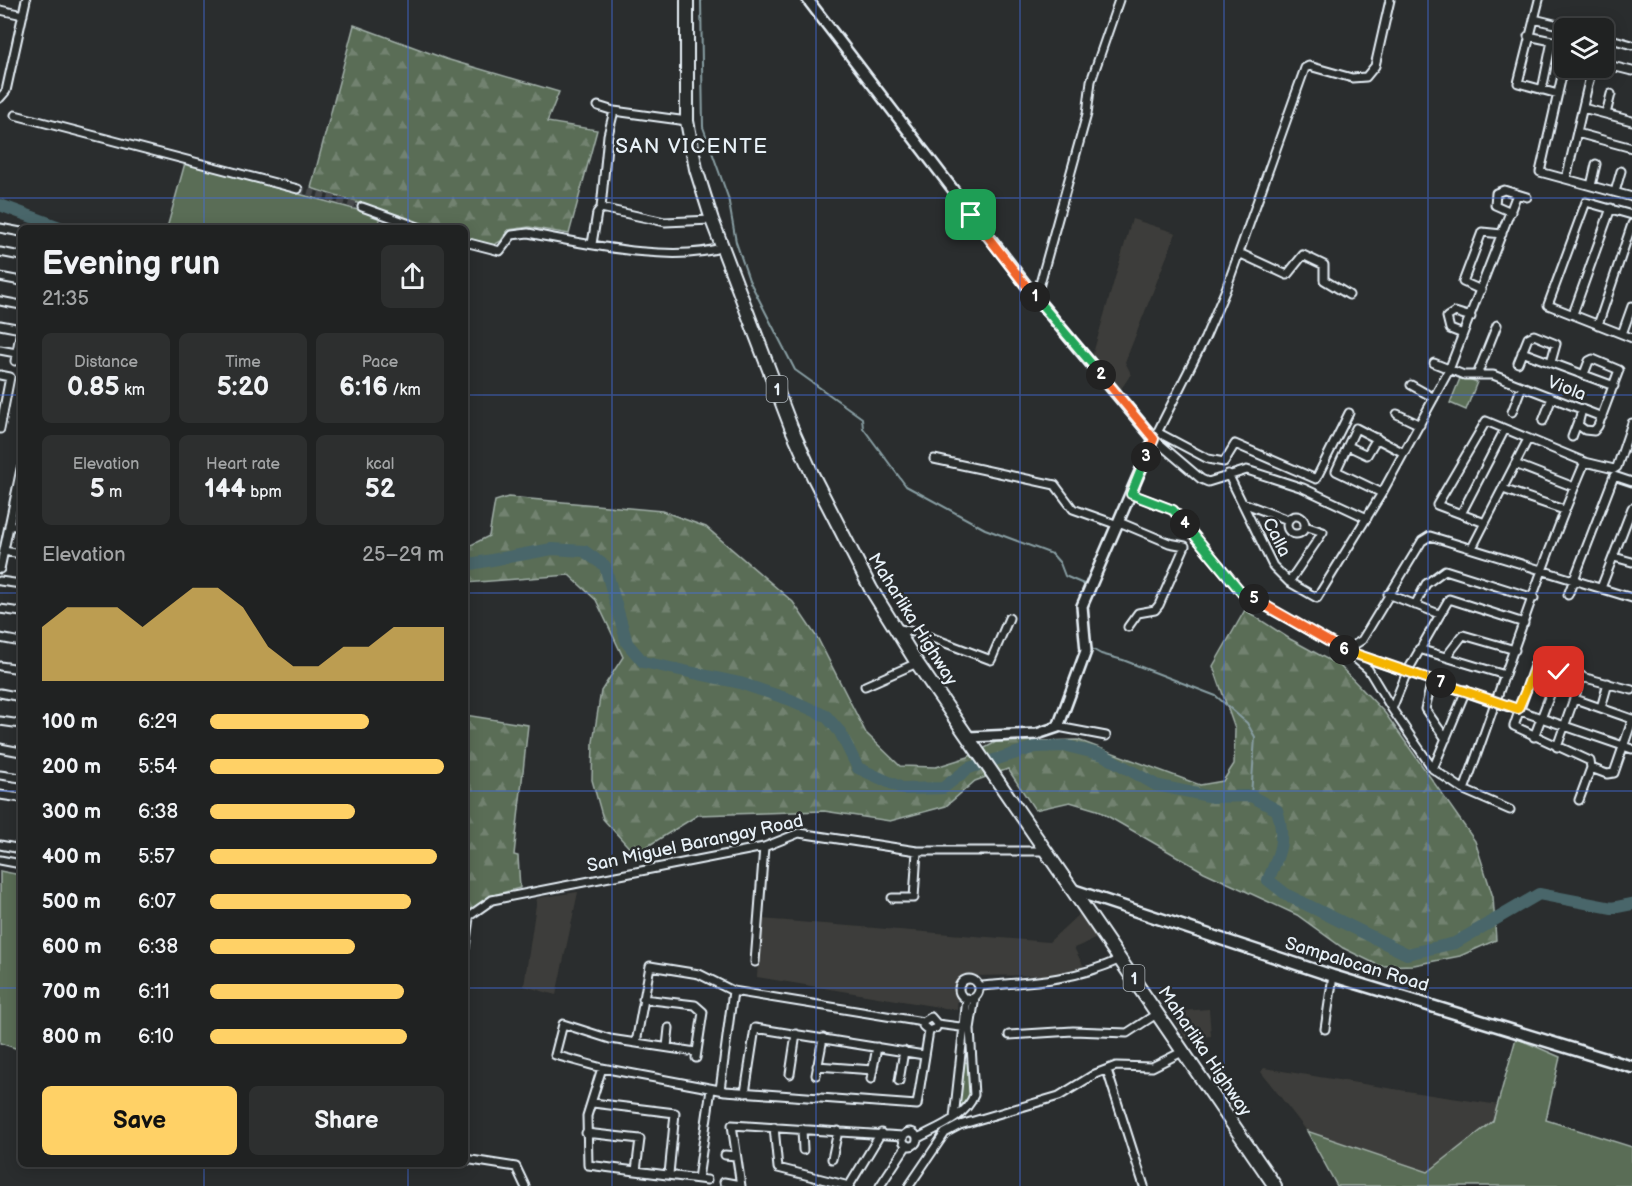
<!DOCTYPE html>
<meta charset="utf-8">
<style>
body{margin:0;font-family:"Balsamiq Sans",sans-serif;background:#2d2f2f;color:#f1f3f6;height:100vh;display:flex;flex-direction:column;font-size:22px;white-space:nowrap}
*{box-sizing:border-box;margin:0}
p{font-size:20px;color:#a2a4a5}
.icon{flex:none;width:33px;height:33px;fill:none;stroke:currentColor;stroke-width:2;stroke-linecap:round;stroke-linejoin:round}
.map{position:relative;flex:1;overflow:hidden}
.drawer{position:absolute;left:18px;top:225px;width:450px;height:942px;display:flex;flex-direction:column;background:#202222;border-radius:9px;box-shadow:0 3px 15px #0003,0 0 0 2px #3d3f40}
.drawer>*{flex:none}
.buttons{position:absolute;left:1554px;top:18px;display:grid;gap:12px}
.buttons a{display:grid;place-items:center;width:60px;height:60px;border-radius:9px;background:#202222;box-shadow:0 3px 15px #0003,0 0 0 2px #3d3f40;font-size:30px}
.pin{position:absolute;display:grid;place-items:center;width:51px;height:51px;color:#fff;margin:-26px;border-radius:12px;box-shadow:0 3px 9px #0006}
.km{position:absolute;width:30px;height:30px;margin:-15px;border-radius:50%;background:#222;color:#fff;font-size:16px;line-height:30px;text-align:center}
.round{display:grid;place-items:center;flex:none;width:63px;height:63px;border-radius:9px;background:#2d2f2f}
.overview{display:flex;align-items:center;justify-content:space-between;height:102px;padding:0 24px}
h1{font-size:33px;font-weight:700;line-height:45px}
.metrics{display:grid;grid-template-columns:repeat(3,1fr);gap:9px;height:102px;padding:6px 24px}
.metrics div{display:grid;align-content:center;border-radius:9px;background:#2d2f2f;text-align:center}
.metrics b{font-size:26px;font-weight:700}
.metrics small{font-size:16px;font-weight:400}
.metrics p{font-size:16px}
.chart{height:168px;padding:12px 24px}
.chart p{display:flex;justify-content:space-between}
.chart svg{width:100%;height:108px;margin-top:6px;fill:#ffd166;opacity:.7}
.button{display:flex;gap:12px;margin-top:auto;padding:12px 24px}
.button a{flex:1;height:69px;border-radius:9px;background:#ffd166;color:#111;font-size:24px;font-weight:700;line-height:69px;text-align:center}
.button a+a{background:#2d2f2f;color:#f1f3f6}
ul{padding:0 24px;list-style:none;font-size:20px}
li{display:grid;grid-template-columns:96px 72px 1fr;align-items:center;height:45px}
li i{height:15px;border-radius:8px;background:#ffd166}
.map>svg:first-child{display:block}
</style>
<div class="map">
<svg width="1632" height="1186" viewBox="0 0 1632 1186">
<defs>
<pattern id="forest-firs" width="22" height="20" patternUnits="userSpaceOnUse" patternTransform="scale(1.5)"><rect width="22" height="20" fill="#5a6d57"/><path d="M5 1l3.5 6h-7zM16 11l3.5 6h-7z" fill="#728270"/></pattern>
</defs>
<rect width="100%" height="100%" fill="#2a2d2e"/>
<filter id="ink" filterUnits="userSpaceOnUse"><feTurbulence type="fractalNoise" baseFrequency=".0167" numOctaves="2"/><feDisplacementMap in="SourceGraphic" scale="12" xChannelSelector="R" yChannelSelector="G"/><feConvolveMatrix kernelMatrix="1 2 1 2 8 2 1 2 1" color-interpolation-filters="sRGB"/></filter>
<g filter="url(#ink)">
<path fill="#3e3e3a" d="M1132,219L1176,233L1125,362L1131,374L1121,389L1092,357Z
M578,892L556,995L524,986L537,898Z
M1080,913L1097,938L1074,948L1084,967L1057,975L959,976L957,1010L757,977L761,919L1049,942Z
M1209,1009L1211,1036L1186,1039L1170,1012Z
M1264,1068L1431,1095L1499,1105L1493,1121L1428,1172L1307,1131L1261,1072Z"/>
<path fill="#5a6d57" stroke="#a1afa8" stroke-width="1.5" d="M185,163L380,216L377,228H167Z
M1461,376L1477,382L1466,410L1450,403Z
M0,871L21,875V1050L0,1043Z
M1516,1038L1560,1057L1546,1120L1632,1147V1186H1337L1307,1131L1428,1172L1493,1121Z
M964,1062L971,1063L972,1093L958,1110L956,1108Z"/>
<path fill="url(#forest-firs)" stroke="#a1afa8" stroke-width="1.5" d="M354,25L446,59L559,92L547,122L597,130L569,234L529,227L508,230L501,241L492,246L465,238V228H434L311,188Z
M508,497L662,511L706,527L793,602L818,639L866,733L900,766L936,767L968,757L996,742L1078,740L1200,785L1223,781L1234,764L1235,729L1213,666L1245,610L1290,639L1340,666L1385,713L1475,841L1493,897L1496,940L1460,956L1414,965L1380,966L1343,948L1297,915L1204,872L1097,810L1070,802L1035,810L1008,769L975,781L946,806L890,821L824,811L698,815L635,854L603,819L592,780L593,742L601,691L623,657L596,600L569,575L465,583V548L489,536L495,501Z
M465,715L528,725L514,855L518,856L520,888L490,896L465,913Z"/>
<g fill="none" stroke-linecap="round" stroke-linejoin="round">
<path stroke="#889ea3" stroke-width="2" d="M701,0L703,127L728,197L736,242L749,280L795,370L862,418L863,428L906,486L985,529L1052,554L1060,563L1065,576L1086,585
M1090,643L1092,649L1101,654L1123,660L1216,696L1247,723L1255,737L1251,796"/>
<path stroke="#48666a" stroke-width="12" d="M0,205L62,228
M465,565L552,549L584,551L605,566L627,643L643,662L740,683L791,700L826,716L840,732L858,768L904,789L943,788L969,768L1035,747L1067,746L1103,755L1156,785L1212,797L1251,796L1277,810C1286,839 1280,853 1268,880L1287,895L1407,954L1455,943L1539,894L1612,908L1632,904"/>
<path stroke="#464a4c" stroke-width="7" stroke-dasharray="7 3.5" stroke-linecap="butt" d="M298,189L362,207"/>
<g stroke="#e8f1f8" stroke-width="11">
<path id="minor" d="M1539,0L1518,83L1558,94
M0,10L23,15
M1534,19L1571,28
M1528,36L1552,41L1542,90
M1604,37L1632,45
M1604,64L1632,71
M1564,67L1540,172L1632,197
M0,98L6,91L26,0
M598,106L614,111
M1583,108L1632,121
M1606,114L1611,94
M15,115L298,189
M1577,133L1632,148
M1566,179L1592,68
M1591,186L1596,164
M1615,192L1621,171
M362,207L421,228
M601,208L665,222L712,220
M1511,212L1495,205L1496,193L1504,190L1527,197
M1632,215L1586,202L1548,305L1632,338
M0,228L21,232
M465,242L500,251L512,235L528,233C583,243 671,264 724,247
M592,244L597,213L601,208L608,135L614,111L687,121
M0,252L21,256
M1239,253L1287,275L1303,255L1324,265V280L1349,295
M0,277L21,281
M1481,290L1463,282L1482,232L1502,234
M1036,298L1087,114L1091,81L1119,0
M0,301L21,305
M1573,314L1611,208
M0,325L21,329
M1598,325L1632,224
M1463,334L1450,329L1447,317L1455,312L1471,317
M1622,334L1632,306
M0,350L16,353
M1522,352L1614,386
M15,361L21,330
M1434,363L1464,375H1493L1602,417
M1518,363L1528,338L1534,335L1556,344L1551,362
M0,375L10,377L0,429
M1477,375L1497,325
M1411,385L1434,398
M1582,409L1578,425L1585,430L1594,431L1598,426L1619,370L1593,359L1589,361L1584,374
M1512,412L1522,386
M1397,414L1420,425
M1543,421L1552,398
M1157,432L1208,459L1224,462L1235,444L1316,479L1349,413
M1572,437L1578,421
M1348,446L1367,455L1377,438
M934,459L1055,485L1073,509L1118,525
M1585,462L1614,469L1617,467L1632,423
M1515,464L1574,487
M1228,474L1273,566L1289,582L1317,598L1382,493L1449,370L1517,194
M1503,489L1564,510
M1382,493L1336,471L1356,428L1404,453
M1131,494L1173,510L1242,593L1345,651L1362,640L1422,541L1430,536L1632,598
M1243,503L1288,520
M1461,514L1505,429
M1287 525a9 9 0 1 1 18 0a9 9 0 1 1-18 0Z
M1367,518L1303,488L1247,470L1208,482L1201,479L1154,439L1205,338L1226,289L1305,68L1309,66L1352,78L1366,77L1375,66L1390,0
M1119,522L1169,543L1185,546L1159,605L1155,610L1138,613L1128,627
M1485,523L1437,505L1486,421L1585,462C1539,569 1504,681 1464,790L1433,769L1392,709L1407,672L1449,599L1524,623
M9,525L21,527
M1472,548L1528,439
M4,551L21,554
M1614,557L1632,562
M0,569L21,469
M0,581L21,584
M1289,582L1323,532L1305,526
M1601,588L1632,508
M1388,594L1439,614
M1568,595L1614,476L1632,482
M1415,605L1426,584L1445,570L1534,598
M0,609L21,612
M895,628L919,633L991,660L1009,618
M0,638L21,642
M1419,649L1505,675
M1345,651L1632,749
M1350,654L1368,669L1392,709
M1446,657L1463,635L1515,650
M0,666L21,669
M1432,680L1425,709L1446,739
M865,686L917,663
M0,693L21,697
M1575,699L1632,719
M1601,708L1608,683
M0,721L21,724
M1058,727L1106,736
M1534,737L1559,671
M1557,747L1582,676
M0,748L21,752
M1591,768L1607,774L1614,773L1632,721
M1433,769L1466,690
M0,775L21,778
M1464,790L1510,810
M0,795L21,798
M1579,800L1591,768L1590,761L1514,726L1535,665L1632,690
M0,845L21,849
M0,860L21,864
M892,898H914L917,851
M465,919L492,900L764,847L799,833L917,851H1045
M465,948L469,918
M755,962L764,847
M959 989a10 10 0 1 1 20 0a10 10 0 1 1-20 0Z
M979,986C1031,982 1072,981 1121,959
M643,999L695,1005L703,1012L696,1058
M937,1024L936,1028L929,1031L923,1026V1022L931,1017L937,1024L968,1028
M1325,1029L1333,976
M1009,1035L1073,1031L1127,1033L1158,1013
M636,1043L650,966L699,974L733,991L923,1022
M667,1047L669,1028
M696,1052L610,1039L563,1024L555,1055L602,1068L725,1091L917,1105L929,1031
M817,1066L873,1070
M602,1068L587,1116L588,1165L707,1180
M1107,1070L1144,1186
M790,1074L796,1034
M816,1075L823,1038
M871,1079L877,1047
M899,1081L904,1051
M720,1090L733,991
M745,1093L755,1028L924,1055
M593,1103L675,1113L669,1174
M954,1118L967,998
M774,1127L778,1168L849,1186L881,1133
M802,1129L803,1150
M903 1139a7 7 0 1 1 14 0a7 7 0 1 1-14 0Z
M586,1133L640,1139L636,1171
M918,1138C938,1127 965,1118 974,1095L970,1029L975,997
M725,1155L736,1156
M465,1159L516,1167L525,1186
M832,1159L838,1131
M698,1179L711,1089
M724,1182L740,1185
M741,1186L732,1125L903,1136
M880,1186L907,1145
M909,1186L945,1133L960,1125L1059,1096L1095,1074L1116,1066L1152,1067L1184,1051"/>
</g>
<g stroke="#e8f1f8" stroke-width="14">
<path id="tertiary" d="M808,0L1036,298L1154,439L1082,606L1086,651L1058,727L1037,734L968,737"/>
</g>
<g stroke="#e8f1f8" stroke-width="15">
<path id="secondary" d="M1073,890L1333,976L1632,1067"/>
</g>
<g stroke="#e8f1f8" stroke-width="16">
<path id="trunk" d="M687,0V121L696,169L712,220L791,427L813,476L871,589L917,663L1275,1186"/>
</g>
<use href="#minor" stroke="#2a2d2e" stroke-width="7"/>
<use href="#tertiary" stroke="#2a2d2e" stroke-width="9"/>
<use href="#secondary" stroke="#2a2d2e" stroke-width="10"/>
<use href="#trunk" stroke="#2a2d2e" stroke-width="12"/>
</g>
</g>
<g fill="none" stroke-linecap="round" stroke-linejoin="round" filter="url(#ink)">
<g stroke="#fff" stroke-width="12">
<path id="split-1" d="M971,215L1035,297"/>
</g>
<g stroke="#fff" stroke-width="12">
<path id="split-2" d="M1035,297L1101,375"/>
</g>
<g stroke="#fff" stroke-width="12">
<path id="split-3" d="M1101,375L1154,439L1146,457"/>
</g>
<g stroke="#fff" stroke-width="12">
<path id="split-4" d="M1146,457L1131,494L1173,510L1185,524"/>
</g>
<g stroke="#fff" stroke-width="12">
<path id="split-5" d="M1185,524L1242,593L1254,599"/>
</g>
<g stroke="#fff" stroke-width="12">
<path id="split-6" d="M1254,599L1344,650"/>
</g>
<g stroke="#fff" stroke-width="12">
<path id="split-7" d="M1344,650L1441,683"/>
</g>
<g stroke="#fff" stroke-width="12">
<path id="split-8" d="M1441,683L1518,709L1526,690"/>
</g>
<g stroke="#fff" stroke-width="12">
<path id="split-9" d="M1526,690L1535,665L1559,672"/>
</g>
<use href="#split-1" stroke="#f0652b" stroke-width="8"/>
<use href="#split-2" stroke="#22a559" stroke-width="8"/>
<use href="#split-3" stroke="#f0652b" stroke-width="8"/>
<use href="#split-4" stroke="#22a559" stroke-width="8"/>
<use href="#split-5" stroke="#22a559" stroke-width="8"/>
<use href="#split-6" stroke="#f0652b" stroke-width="8"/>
<use href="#split-7" stroke="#f5b400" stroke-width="8"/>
<use href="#split-8" stroke="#f5b400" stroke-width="8"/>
<use href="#split-9" stroke="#f5b400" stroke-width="8"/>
</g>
<path fill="none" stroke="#466fde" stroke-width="1.5" stroke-opacity="0.55" d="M204,0V228M408,0V228M612,0V1186M816,0V1186M1020,0V1186M1224,0V1186M1428,0V1186M0,198H1632M0,395H21M465,395H1632M0,593H21M465,593H1632M0,791H21M465,791H1632M0,988H21M465,988H1632M204,1164V1186M408,1164V1186"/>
<g text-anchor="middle" stroke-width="5" stroke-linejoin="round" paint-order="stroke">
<g fill="#2a2d2e" stroke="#afb6bb" stroke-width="1.5">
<rect x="766.5" y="376" width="21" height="26" rx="4.5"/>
<rect x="1123.5" y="965" width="21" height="26" rx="4.5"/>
</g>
<g font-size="16" font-weight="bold" fill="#e8f1f8">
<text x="777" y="395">1</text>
<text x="1134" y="984">1</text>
</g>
<g font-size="18" fill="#e8f1f8" stroke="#2a2d2e">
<text transform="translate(1567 388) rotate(21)" y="6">Viola</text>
<text transform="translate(1277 537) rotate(63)" y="6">Calla</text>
<text transform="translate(913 619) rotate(58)" y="6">Maharlika Highway</text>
<text transform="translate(695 843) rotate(-12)" y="6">San Miguel Barangay Road</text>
<text transform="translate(1357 964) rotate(17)" y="6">Sampalocan Road</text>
<text transform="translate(1205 1051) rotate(56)" y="6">Maharlika Highway</text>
</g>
<g font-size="21" letter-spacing="1.5" fill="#e8f1f8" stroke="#2a2d2e">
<text x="692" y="153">SAN VICENTE</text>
</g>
</g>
</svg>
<div class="buttons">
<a><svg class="icon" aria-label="layers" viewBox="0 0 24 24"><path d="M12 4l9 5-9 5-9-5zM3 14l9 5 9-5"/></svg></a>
</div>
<div class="pin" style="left:971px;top:215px;background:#1e9e55"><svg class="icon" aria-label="arrive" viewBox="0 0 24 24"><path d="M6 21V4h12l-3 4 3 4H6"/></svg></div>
<div class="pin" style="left:1559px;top:672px;background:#d93025"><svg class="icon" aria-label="check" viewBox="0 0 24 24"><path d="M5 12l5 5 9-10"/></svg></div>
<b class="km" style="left:1035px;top:297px">1</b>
<b class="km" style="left:1101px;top:375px">2</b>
<b class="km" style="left:1146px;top:457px">3</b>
<b class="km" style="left:1185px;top:524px">4</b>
<b class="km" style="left:1254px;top:599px">5</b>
<b class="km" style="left:1344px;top:650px">6</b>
<b class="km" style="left:1441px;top:683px">7</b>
<section class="drawer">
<div class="overview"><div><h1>Evening run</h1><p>21:35</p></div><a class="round"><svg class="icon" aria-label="share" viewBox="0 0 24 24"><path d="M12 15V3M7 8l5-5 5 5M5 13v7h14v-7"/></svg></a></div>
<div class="metrics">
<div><p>Distance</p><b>0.85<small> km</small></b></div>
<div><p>Time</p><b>5:20</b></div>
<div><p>Pace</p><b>6:16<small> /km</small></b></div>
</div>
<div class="metrics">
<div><p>Elevation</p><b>5<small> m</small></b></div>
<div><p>Heart rate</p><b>144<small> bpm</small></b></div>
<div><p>kcal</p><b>52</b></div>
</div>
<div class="chart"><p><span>Elevation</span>25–29 m</p>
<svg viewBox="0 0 160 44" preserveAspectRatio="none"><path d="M0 44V22L10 14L20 14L30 14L40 22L50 14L60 6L70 6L80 14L90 30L100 38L110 38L120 30L130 30L140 22L150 22L160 22V44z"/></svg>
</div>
<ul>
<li><b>100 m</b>6:29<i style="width:68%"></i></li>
<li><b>200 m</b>5:54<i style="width:100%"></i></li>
<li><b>300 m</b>6:38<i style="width:62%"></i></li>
<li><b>400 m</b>5:57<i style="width:97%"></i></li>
<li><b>500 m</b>6:07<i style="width:86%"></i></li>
<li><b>600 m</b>6:38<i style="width:62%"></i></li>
<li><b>700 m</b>6:11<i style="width:83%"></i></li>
<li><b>800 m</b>6:10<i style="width:84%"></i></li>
</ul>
<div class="button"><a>Save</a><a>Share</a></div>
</section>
</div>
